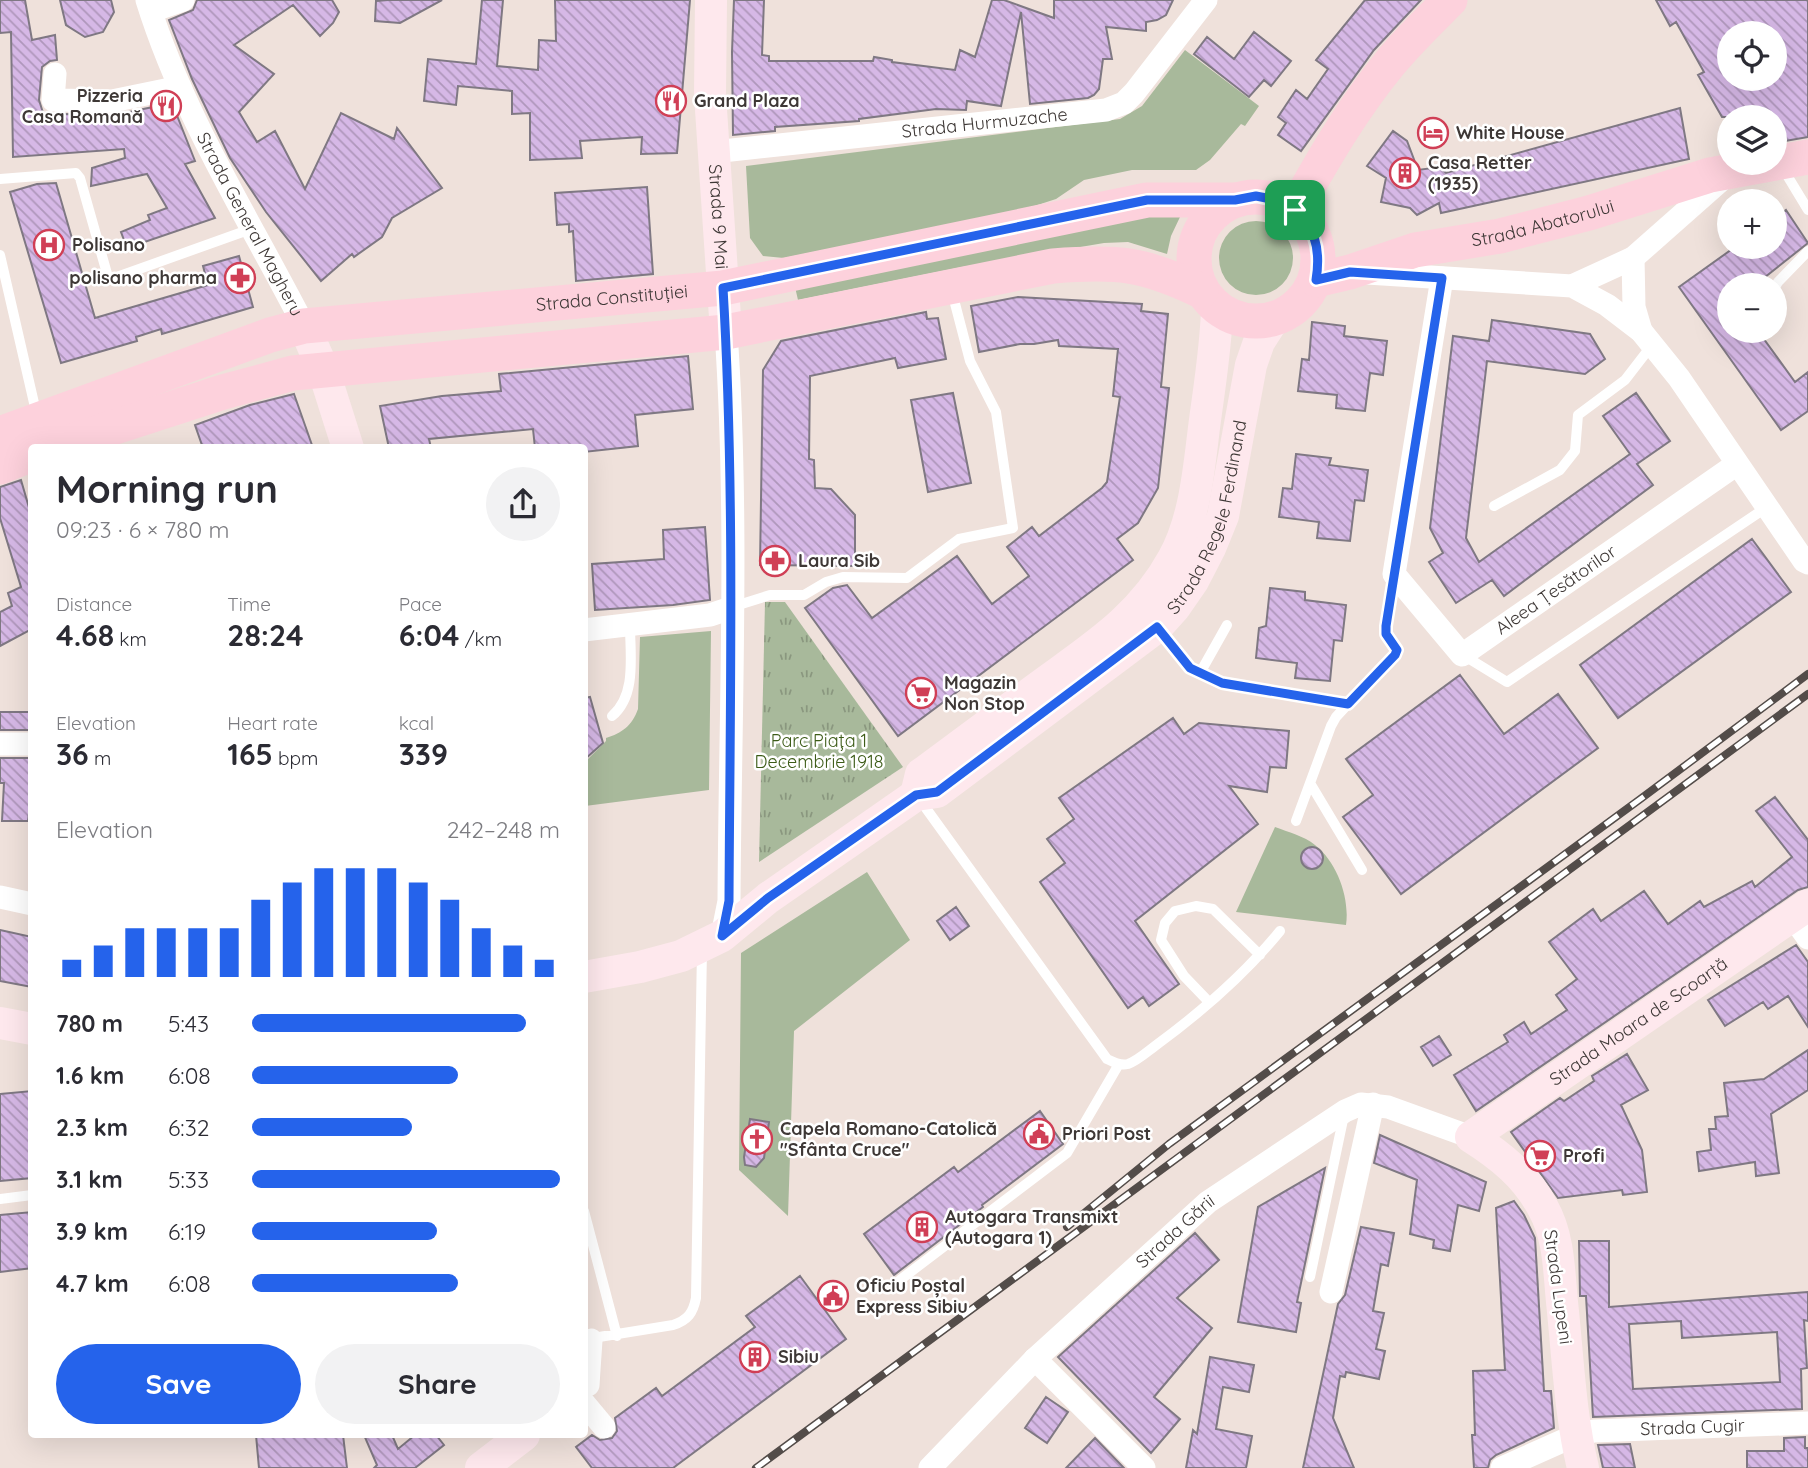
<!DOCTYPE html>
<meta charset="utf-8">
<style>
body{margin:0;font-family:Quicksand,sans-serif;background:#f2f2f3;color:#2b2b33;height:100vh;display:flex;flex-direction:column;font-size:26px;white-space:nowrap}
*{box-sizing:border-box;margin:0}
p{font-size:23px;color:#7c7c81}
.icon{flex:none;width:38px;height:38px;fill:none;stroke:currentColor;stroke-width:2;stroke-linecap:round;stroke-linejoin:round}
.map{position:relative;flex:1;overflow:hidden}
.panel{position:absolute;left:28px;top:444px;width:560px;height:994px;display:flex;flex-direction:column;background:#fff;border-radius:7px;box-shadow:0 7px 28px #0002}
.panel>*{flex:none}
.tools{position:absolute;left:1717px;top:21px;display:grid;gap:14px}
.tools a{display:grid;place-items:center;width:70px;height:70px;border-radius:50%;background:#fff;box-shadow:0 7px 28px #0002;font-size:35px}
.pin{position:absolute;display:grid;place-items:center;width:60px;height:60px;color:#fff;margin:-30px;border-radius:14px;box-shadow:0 4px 10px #0006}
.round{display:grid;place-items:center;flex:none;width:74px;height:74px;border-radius:37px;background:#f2f2f3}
.overview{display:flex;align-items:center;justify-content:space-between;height:119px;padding:0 28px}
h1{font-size:38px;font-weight:800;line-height:52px}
.figures{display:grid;grid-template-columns:repeat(3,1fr);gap:10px;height:119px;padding:7px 28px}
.figures div{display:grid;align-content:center}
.figures b{font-size:30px;font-weight:800}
.figures small{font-size:19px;font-weight:400}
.figures p{font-size:19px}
.chart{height:196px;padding:14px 28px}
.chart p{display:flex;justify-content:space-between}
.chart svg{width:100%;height:126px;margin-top:7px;stroke:#2563eb;stroke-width:6}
.button{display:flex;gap:14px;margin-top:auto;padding:14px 28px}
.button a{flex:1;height:80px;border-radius:42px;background:#2563eb;color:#fff;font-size:28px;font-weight:800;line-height:80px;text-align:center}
.button a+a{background:#f2f2f3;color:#2b2b33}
ul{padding:0 28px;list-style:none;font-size:23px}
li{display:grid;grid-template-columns:112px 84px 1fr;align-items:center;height:52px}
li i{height:18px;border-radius:9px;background:#2563eb}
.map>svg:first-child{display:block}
</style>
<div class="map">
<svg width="1808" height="1468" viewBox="0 0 1808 1468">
<defs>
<pattern id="park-tufts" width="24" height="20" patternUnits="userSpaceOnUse" patternTransform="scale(1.75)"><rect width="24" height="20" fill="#a8b99b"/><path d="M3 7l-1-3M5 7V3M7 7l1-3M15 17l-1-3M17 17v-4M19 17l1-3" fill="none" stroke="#8a977f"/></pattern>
<pattern id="building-back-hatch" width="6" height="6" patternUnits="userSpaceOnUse" patternTransform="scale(1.75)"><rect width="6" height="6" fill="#d6b8e6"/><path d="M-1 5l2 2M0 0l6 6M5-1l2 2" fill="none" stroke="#af97bb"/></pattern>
</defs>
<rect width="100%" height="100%" fill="#efe1db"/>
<path fill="#a8b99b" d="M1185,50L1259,106L1245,126L1241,124L1210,160L1196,170H1132L1084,180L1056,199L1022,210L784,258L763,256L750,238L746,166L1120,119L1142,106Z
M1130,214L1180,217L1171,236L1167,254L1128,242L1104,243L962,267L798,300L795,287Z
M1219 258a37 37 0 1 1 74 0a37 37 0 1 1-74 0Z
M711,631L709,790L585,806V762L606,741V738C622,733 632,726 638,709L640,637Z
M1275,827C1288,832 1304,836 1315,845C1337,862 1350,898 1346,925L1236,912Z
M867,872L910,940L794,1031L788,1216L739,1170L741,953Z"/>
<path fill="url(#park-tufts)" d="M765,602H785L903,767L759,862Z"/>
<path fill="url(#building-back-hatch)" stroke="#7f7883" stroke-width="2" fill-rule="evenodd" d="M0,0H25L32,40L55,35L57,60L50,61L42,67L39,100L44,116L62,114L115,115L172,103L195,161L185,164L215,218L127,248L121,232L150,220L148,215L167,208L147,174L91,186L92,168L125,158L124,149L13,157L11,32L0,33Z
M60,0H111L114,12L103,32L85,37L66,25Z
M197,0H332L339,12L333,23L320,36L293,5L234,45L274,74L239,112L257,142L275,131L305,189L341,113L394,139L397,128L442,188L392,218L382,237L354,257L352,254L321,281L266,212L230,158L192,79L169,20L193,10Z
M388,0H442L400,23L375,21L376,1Z
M482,0H503L497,66L538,70L539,40L556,41L555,0H690L677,153L641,154L642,137L580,141L582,158L530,160V113L512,114V91L458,86L456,105L424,101L428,59L476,64Z
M734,0H764L762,55L769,56V61H873L874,57L892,60V62L955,70L960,50L975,57L992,0H1004L1054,18V0H1173L1166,15L1157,20L1146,22V31L1106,27L1112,59H1103L1099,89L1094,95L1088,98L1030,104L1021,12L1001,106L967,101L966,110L936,109L859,119V121L775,127V131L733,135L732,52Z
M1365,0H1421L1374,50L1301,151L1278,135L1286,123L1278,117L1296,90L1307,99L1328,69L1316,60Z
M1656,0H1808V137L1774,143V117H1722L1698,75L1704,72L1676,22L1670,26ZM1729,33H1774V79H1729Z
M1254,32L1291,61L1271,86L1264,80L1249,97L1194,54L1207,37L1234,59Z
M1680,108L1689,159L1441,213L1439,203L1417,215L1410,208L1381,202L1386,178L1367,166L1393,131L1407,141L1418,170L1440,167L1446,173Z
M56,183L95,318L208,285L203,266L239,256L253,307L162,334L161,329L136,337L137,341L61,363L10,192L37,184Z
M647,187L653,274L576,281L573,231L569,232V224L557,225L555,193Z
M1786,210L1808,243L1755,285H1729V331H1758L1795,382L1808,372V411L1781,430L1679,287L1735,247H1774V219Z
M1018,297L1142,304L1141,311L1168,314L1161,387L1169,388L1158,488L1138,523L1117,539L1133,560L898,736L805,608L833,588L847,585L872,618L957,556L992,604L1029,576L1007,547L1032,527L1039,536L1102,488L1107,482L1120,397L1113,396L1118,349L1059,346L1058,340L1034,344H1020L979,352L971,306Z
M926,312L927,319L938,318L946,359L898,368L895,358L810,376L809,459L814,460L815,488L831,489L855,515V566L760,565L763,370L781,341Z
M1492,320L1590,334L1605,359L1585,374L1487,361L1466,538L1479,562L1630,454L1603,416L1636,393L1670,441L1637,464L1653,485L1504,596L1492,580L1456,603L1429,562L1443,553L1430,528L1453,336L1489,341Z
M1312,322L1345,326L1344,336L1387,341L1383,375L1370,373L1365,411L1336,408L1337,395L1298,391L1302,359L1309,360Z
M688,356L693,409L635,415L638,446L584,452V448H535L533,429L429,439L431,448H389L380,406L442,396L501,391L499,374Z
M953,393L971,483L928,492L911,400Z
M294,394L313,448H203L195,425L250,405Z
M1296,454L1331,458L1329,465L1368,470L1364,501L1355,500L1350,541L1317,538L1319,522L1279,517L1283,488L1292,489Z
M21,480L32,518V629L0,646V612L12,606L8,593L21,587L0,518V487Z
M705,527L710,600L673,605L595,610L592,564L664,559L663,530Z
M1752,539L1791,592L1618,718L1580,665Z
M1270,588L1305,592V600L1346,605L1342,641L1334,640L1330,681L1295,678L1297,663L1256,658L1259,628L1266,626Z
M1460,675L1504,734L1558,694L1598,748L1401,894L1343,817L1373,795L1346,759Z
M590,697L603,743L584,760V698Z
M0,712H32V730H0Z
M1173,718L1184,734L1199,723L1289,731L1286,768L1270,767L1267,792L1229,786L1258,824L1135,921L1179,984L1149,1006L1143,997L1128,1008L1040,882L1065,863L1047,839L1074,819L1059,798Z
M0,758H32V793L28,821H2L4,783H0Z
M1775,797L1808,840V887L1798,890L1476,1111L1454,1075L1508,1042L1504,1035L1524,1022L1531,1034L1567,1010L1556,995L1577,979L1549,942L1593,909L1601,921L1644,891L1668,924L1700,901L1704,907L1752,881L1755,887L1792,857L1756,811Z
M1301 858a11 11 0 1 1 22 0a11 11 0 1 1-22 0Z
M956,907L969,926L950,940L937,921Z
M0,930L32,937V987L0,981Z
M1796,945L1808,962V1027L1788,996L1768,1009L1763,1002L1725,1026L1708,1000Z
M1439,1036L1451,1055L1433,1066L1421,1047Z
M1808,1050V1090L1771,1114L1779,1173L1756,1176L1755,1162L1699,1171L1697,1152L1711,1150L1709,1129H1716L1715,1117L1728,1116L1724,1083L1764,1079Z
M1627,1054L1648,1090L1621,1105L1642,1150L1647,1192L1623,1195L1622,1190L1558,1198L1511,1132L1560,1098L1564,1101L1594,1081L1592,1076Z
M32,1091V1178L0,1181V1094Z
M1040,1111L1063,1144L982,1205L983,1207L894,1275L864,1234L954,1167L958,1172Z
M750,1119L769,1122L764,1158L756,1167L745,1165L744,1157Z
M1380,1135L1486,1182L1479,1211L1458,1205L1450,1251L1433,1248L1434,1240L1410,1234L1417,1180L1374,1163Z
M1325,1168L1297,1302L1301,1303L1296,1332L1238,1322L1258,1207Z
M1514,1201L1524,1215L1535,1238L1544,1391H1551L1554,1428L1496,1455L1490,1460L1488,1468H1474L1472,1435H1475L1473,1371L1505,1370L1496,1208Z
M32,1212V1268L0,1272V1215Z
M1361,1227L1394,1233L1388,1266L1381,1264L1373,1311L1384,1313L1376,1349L1385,1351L1379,1379L1346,1372L1345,1377L1340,1376L1333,1418L1354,1468H1303L1338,1304L1345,1295Z
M1195,1233L1219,1260L1177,1298L1212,1328L1154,1397L1180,1419L1151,1453L1058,1357Z
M1579,1241H1609V1307L1808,1292V1321L1804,1320L1807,1368L1801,1369L1802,1409L1593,1417L1586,1296H1580ZM1681,1321L1682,1338L1777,1332L1780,1382L1633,1389L1629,1324Z
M800,1276L846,1339L673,1468H592L576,1447L592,1435L600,1440L612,1438L617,1431L615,1418L656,1388L662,1396L755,1327L746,1316Z
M1210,1357L1254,1365L1249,1392L1223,1387L1216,1429L1252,1436L1246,1468H1186L1193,1430L1197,1434Z
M1046,1397L1068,1412L1047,1443L1025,1428Z
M256,1435H343L347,1468H259Z
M364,1435H392L398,1449L415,1435H436L444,1445L415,1468H374L377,1465Z
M1805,1437V1448H1808V1468H1747V1451H1784V1438Z
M1095,1438L1124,1468H1066Z
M1630,1444L1635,1468H1603L1598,1445Z"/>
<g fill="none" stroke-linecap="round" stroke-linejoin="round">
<path stroke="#fff" stroke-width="10" d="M1782,167L1808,210
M0,179L76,173L80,178L108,277L114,278L251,229
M0,255L37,416
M1774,289L1778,282L1808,251
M1494,506L1560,470L1575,451L1578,415L1625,380L1652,345
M732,607L770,595H804L826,582L843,577L907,578L959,539L1013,528L996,412L970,361L952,292
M1158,628L1190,668L1222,683L1348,704L1395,655L1397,650L1386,634L1394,577
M1463,655L1507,682L1767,507
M1200,673L1227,625
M612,716C637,695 630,655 630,625
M1310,783L1362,870
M920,800L1107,1059C1113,1062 1120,1066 1128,1064C1137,1061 1147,1052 1155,1046C1200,1013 1245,974 1280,931
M1296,821L1331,726L1336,717L1348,704
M1209,1002L1184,976L1161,940L1165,923L1175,911L1196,906L1213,909L1260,955
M0,1199L32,1195
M584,1211L617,1336
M1310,1277L1344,1115
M900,1280L1067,1153L1119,1064
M589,1341L599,1337L673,1325C688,1320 693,1313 696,1298L702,949"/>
<g stroke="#fff" stroke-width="23">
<path id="s1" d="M147,0C183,116 249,219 304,326"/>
<path d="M151,11L183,0"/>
<path d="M55,74L53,100L112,101L180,87"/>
<path id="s2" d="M713,152L1106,110L1124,103L1134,93L1206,0"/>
<path d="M1633,258L1634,307L1641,331"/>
<path d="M1367,273L1572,286L1607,305L1641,331L1679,378L1804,561L1808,563"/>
<path id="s3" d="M1442,278L1394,574L1462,655L1737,464"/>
<path d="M1572,286L1633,258L1727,175"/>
<path d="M584,630L710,615L731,608"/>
<path d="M0,744H32"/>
<path d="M0,897L32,904"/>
<path d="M1792,916L1808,938"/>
<path d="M722,936L729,901C730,712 739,521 726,332"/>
<path d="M1331,1292L1373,1104"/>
<path d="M1035,1359L1144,1468"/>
<path d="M584,1384L588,1385L591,1340"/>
<path d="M584,1403L604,1427"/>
<path id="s4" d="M930,1468L1035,1359L1208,1202L1345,1111L1361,1104L1388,1107L1471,1137"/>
<path id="s5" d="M1502,1468L1576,1435L1594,1431L1808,1423"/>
</g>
<g stroke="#fee8ed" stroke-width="32">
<path id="s6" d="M711,0L710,95L726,332"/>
<path d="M304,326L323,369L348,448"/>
<path d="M916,795L921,774L924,772C964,742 1004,713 1044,683C1095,646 1142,616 1173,559C1196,518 1199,465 1205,420C1210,383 1216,346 1217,309"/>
<path id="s7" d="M584,977L640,967L681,956L722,936L768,898L916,795L937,792L1157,627L1175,607L1193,581L1210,548L1223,516L1251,365L1259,342L1273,320"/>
<path d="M0,1023L32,1029"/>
<path d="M481,1468L524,1435"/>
<path id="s8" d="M1583,1468C1570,1414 1568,1358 1562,1302C1559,1271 1559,1236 1543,1208C1526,1176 1501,1156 1471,1137L1808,905"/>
</g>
<g stroke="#fdd1dc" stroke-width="35">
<circle cx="1256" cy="259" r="62"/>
<path d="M1295,210C1323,159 1353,108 1390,63C1408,41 1429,21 1450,0"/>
<path id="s9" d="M1316,280L1350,272L1415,250L1500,236L1589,213L1710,175L1808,157"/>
<path id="s10" d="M0,434L270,335L304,326L723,288L1147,200H1235"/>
<path d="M50,448L223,392L293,373L726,332L1053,266C1117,261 1143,263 1201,291"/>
<path d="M0,467L32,454"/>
</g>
<g stroke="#534c49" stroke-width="8">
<path id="rail" d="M1067,1227L1169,1144L1639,800L1808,674
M756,1468L1808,694"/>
</g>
<use href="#rail" stroke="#fff" stroke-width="5" stroke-dasharray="16" stroke-linecap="butt"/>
</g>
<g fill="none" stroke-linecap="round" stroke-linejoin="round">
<g stroke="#fff" stroke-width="14">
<path id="route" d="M1256,196C1303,204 1324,232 1316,280L1350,272L1442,278L1386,626V634L1397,650L1395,655L1348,704L1222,683L1190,668L1157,627L937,792L916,795L768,898L722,936L729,901C730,696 735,492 723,288L1147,200H1235Z"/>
</g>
<use href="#route" stroke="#2563eb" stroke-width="9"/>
</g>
<defs>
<g id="restaurant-ring" transform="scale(1.575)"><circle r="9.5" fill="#fff" stroke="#d03f56" stroke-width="1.5"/><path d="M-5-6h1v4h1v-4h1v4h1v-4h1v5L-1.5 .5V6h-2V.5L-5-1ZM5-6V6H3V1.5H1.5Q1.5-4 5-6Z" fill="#d03f56"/></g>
<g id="hotel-ring" transform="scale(1.575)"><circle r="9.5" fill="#fff" stroke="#d03f56" stroke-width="1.5"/><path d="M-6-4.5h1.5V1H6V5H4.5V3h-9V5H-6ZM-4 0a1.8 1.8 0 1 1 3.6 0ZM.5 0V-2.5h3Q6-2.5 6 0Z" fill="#d03f56"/></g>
<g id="building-ring" transform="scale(1.575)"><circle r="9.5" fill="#fff" stroke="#d03f56" stroke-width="1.5"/><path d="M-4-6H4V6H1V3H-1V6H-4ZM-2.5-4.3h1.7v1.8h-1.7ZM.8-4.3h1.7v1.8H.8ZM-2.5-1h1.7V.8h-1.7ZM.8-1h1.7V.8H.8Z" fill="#d03f56"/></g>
<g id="hospital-ring" transform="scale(1.575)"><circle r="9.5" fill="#fff" stroke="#d03f56" stroke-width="1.5"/><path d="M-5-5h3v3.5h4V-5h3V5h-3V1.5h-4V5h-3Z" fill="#d03f56"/></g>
<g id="pharmacy-ring" transform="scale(1.575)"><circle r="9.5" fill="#fff" stroke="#d03f56" stroke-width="1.5"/><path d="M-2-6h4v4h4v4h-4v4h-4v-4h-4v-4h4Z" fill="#d03f56"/></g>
<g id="supermarket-ring" transform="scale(1.575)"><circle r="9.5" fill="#fff" stroke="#d03f56" stroke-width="1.5"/><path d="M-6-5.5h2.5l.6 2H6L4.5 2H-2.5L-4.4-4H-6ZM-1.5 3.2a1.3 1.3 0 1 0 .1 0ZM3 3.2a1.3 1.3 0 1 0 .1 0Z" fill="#d03f56"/></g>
<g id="civic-ring" transform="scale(1.575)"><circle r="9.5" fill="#fff" stroke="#d03f56" stroke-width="1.5"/><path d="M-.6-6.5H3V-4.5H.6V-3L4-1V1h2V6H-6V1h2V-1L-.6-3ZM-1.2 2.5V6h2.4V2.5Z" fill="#d03f56"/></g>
<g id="church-ring" transform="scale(1.575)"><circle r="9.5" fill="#fff" stroke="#d03f56" stroke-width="1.5"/><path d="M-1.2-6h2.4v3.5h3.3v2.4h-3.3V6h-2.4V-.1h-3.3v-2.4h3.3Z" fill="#d03f56"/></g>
</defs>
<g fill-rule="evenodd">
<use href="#restaurant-ring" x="671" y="101"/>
<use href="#restaurant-ring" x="166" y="106"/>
<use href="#hotel-ring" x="1433" y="133"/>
<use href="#building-ring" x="1405" y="173"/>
<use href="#hospital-ring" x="49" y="245"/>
<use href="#pharmacy-ring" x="240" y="278"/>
<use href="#pharmacy-ring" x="775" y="561"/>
<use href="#supermarket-ring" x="921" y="693"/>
<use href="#civic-ring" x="1039" y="1134"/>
<use href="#church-ring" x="757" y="1139"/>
<use href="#supermarket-ring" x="1540" y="1156"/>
<use href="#building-ring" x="922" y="1227"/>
<use href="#civic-ring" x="833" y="1296"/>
<use href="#building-ring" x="755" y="1357"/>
</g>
<g text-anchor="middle" stroke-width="5" stroke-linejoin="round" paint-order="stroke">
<g font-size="18" font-weight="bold" fill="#3e3836" stroke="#fff" text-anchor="start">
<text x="143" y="102" text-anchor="end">Pizzeria<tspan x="143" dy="21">Casa Romană</tspan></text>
<text x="694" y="107">Grand Plaza</text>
<text x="1456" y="139">White House</text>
<text x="1428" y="169">Casa Retter<tspan x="1428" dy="21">(1935)</tspan></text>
<text x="72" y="251">Polisano</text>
<text x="217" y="284" text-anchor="end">polisano pharma</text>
<text x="798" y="567">Laura Sib</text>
<text x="944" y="689">Magazin<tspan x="944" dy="21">Non Stop</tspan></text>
<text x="780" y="1135">Capela Romano-Catolică<tspan x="780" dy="21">"Sfânta Cruce"</tspan></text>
<text x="1062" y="1140">Priori Post</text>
<text x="1563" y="1162">Profi</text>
<text x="945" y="1223">Autogara Transmixt<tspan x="945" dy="21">(Autogara 1)</tspan></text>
<text x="856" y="1292">Oficiu Poștal<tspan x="856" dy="21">Express Sibiu</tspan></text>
<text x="778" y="1363">Sibiu</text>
</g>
<g font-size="18" fill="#3e3836" stroke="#fff">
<text dy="6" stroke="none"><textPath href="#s2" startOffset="273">Strada Hurmuzache</textPath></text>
<text dy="6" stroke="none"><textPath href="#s6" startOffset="217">Strada 9 Mai</textPath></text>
<text dy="6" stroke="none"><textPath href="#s1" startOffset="247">Strada General Magheru</textPath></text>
<text dy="6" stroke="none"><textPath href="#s9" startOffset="234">Strada Abatorului</textPath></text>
<text dy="6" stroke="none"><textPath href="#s10" startOffset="632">Strada Constituției</textPath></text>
<text dy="6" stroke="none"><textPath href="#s7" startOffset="805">Strada Regele Ferdinand</textPath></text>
<text dy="6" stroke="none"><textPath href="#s3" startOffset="520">Aleea Țesătorilor</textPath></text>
<text dy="6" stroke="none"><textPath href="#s8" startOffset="570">Strada Moara de Scoarță</textPath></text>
<text dy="6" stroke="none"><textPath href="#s4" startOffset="341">Strada Gării</textPath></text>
<text transform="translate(1558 1287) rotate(82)" y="6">Strada Lupeni</text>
<text dy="6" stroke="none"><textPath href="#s5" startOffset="198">Strada Cugir</textPath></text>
</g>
<g font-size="18" fill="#3d5c18" stroke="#fff">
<text x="819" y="747">Parc Piața 1<tspan x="819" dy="21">Decembrie 1918</tspan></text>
</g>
</g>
</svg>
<div class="tools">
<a><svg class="icon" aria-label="locate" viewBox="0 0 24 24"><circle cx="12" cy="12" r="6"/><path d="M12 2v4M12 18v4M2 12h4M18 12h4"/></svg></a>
<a><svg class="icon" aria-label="layers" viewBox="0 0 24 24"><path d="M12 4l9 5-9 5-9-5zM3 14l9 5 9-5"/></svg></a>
<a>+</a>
<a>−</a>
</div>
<div class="pin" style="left:1295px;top:210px;background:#1e9e55"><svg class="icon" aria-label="arrive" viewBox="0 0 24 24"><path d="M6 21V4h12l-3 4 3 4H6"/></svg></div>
<section class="panel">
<div class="overview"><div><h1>Morning run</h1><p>09:23 · 6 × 780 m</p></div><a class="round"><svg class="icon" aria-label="share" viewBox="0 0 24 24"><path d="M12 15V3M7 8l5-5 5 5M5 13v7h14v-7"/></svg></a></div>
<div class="figures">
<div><p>Distance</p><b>4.68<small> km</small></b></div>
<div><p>Time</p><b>28:24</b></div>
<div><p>Pace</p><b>6:04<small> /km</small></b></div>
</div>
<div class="figures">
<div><p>Elevation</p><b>36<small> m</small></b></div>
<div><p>Heart rate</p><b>165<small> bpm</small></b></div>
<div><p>kcal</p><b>339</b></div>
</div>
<div class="chart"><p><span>Elevation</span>242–248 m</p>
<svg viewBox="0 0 160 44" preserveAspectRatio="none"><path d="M5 44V38M15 44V33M25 44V27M35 44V27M45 44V27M55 44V27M65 44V17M75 44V11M85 44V6M95 44V6M105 44V6M115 44V11M125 44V17M135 44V27M145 44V33M155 44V38"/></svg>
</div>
<ul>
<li><b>780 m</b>5:43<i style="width:89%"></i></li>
<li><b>1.6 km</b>6:08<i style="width:67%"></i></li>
<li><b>2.3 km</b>6:32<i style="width:52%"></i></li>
<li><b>3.1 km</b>5:33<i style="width:100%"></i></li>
<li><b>3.9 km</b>6:19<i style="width:60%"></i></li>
<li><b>4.7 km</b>6:08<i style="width:67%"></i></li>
</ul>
<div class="button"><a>Save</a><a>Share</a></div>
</section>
</div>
